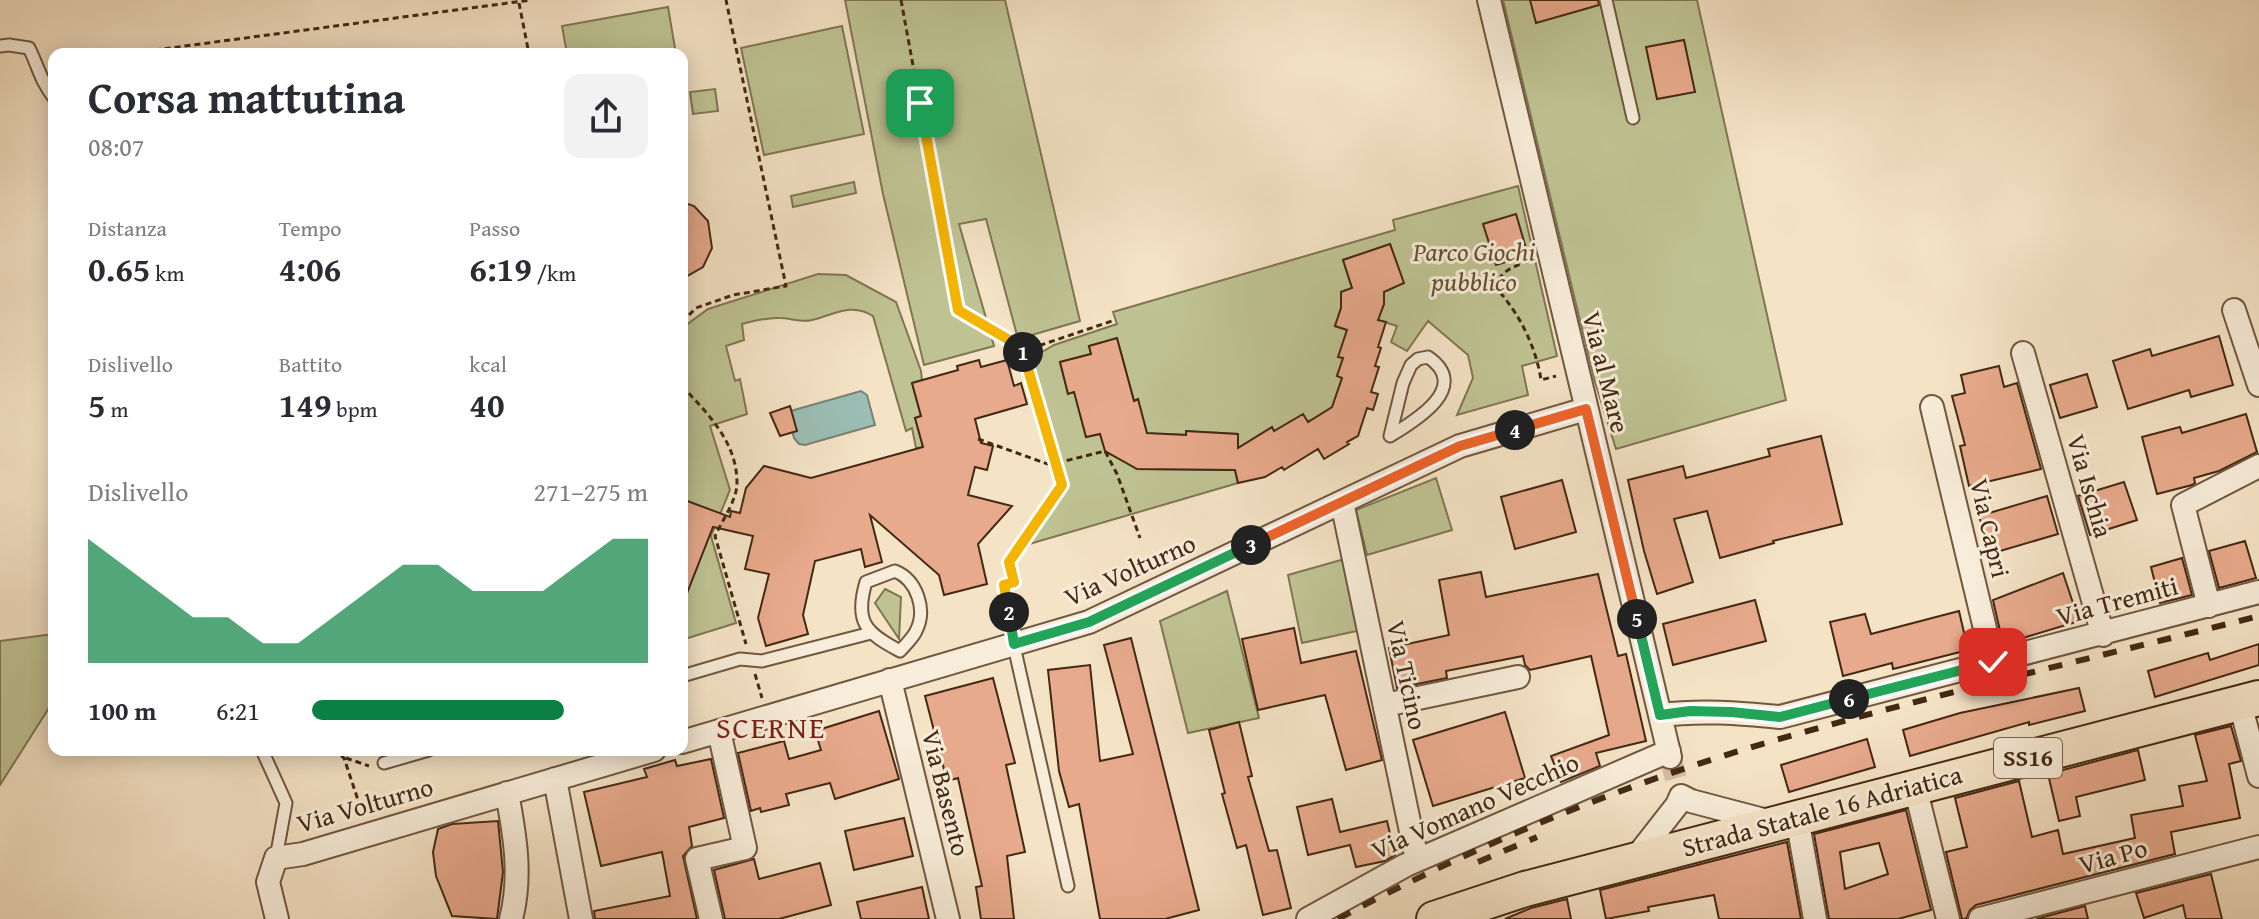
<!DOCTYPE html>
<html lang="it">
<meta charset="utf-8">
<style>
body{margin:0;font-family:"Gentium Book Plus",serif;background:#f2f2f3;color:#2b2b33;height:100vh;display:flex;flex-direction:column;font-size:30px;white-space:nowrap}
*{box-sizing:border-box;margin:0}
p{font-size:26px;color:#7c7c81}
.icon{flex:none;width:44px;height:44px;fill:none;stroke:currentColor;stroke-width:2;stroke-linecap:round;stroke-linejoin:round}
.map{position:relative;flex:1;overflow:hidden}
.drawer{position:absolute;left:48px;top:48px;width:640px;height:708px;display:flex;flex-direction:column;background:#fff;border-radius:16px;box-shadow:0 4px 20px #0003}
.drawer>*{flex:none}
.pin{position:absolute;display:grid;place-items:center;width:68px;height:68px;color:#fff;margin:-34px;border-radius:16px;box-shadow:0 4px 12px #0006}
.km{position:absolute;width:40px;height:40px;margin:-20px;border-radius:50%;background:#222;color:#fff;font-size:22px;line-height:40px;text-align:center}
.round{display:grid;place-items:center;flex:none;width:84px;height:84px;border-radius:16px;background:#f2f2f3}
.headline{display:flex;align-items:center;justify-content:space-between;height:136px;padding:0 40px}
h1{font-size:44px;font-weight:800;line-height:60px}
.stats{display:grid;grid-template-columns:repeat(3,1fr);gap:12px;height:136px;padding:8px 40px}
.stats div{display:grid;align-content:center}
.stats b{font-size:34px;font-weight:800}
.stats small{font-size:22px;font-weight:400}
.stats p{font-size:22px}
.chart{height:224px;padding:16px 40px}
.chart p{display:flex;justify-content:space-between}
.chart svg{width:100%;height:144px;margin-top:8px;fill:#0b8043;opacity:.7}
ul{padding:0 40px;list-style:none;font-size:26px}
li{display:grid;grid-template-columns:128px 96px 1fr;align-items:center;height:60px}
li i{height:20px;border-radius:10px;background:#0b8043}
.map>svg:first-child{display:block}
</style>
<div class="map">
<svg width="2259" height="919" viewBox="0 0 2259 919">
<rect width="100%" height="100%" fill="#f5e3c6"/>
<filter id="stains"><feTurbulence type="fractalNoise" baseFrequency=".0025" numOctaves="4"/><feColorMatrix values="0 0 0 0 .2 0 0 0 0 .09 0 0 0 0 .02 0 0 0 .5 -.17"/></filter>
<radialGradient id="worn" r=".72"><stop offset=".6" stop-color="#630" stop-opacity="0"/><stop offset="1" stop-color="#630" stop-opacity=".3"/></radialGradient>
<path fill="#bfc393" stroke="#817653" stroke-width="2" d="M845,0H1005L1080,321L1018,339L986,219L959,224L994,346L924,365L883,194Z
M1503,0H1697L1786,400L1616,449L1594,379Z
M668,7L676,54H567L562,26Z
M842,26L864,134L764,155L741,48Z
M715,89L718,111L693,114L690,92Z
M854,182L856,193L793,207L791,196Z
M1518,186L1557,356L1522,366L1528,395L1457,415L1473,378L1468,355L1428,321L1407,351L1391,342L1397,326L1378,320L1384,304L1382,292L1403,283L1390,244L1343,260L1352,288L1341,292V308L1335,326L1347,330L1339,357L1343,358L1337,376L1342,378L1336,398L1359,406L1274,431L1272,428L1238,448V434L1187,431L1186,435L1172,434L1139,463L1137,400L1134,401L1117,339L1089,346L1091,354L1060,362L1068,393L1091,387L1086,437L1100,434L1137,469L1235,470L1238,483L1026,545L1063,493V476L1033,376L1032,358L1054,345L1117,324L1113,312L1395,230L1393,220Z
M818,274L846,275L896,302L921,371L922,380L912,383L921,416L915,418L923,447L916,448L912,428L906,431L873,316C851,302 834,315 812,320C802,323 790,318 780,318C767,317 754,321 742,324L744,340L726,346L735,381L740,379L747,414L710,426L730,490L711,536L736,623L682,640V328L708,309Z
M1436,478L1452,530L1367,555L1356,510Z
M1348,558L1361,630L1302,643L1288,575Z
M885,589L901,597L899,639L875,603Z
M1227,591L1259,718L1188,733L1160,621Z
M54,634V700L0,785V641Z"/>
<path fill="#9cbeb5" stroke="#788274" stroke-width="2" d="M861,391L867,395L875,425L805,445L799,444L794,438L787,412Z"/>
<path fill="#e8aa8c" stroke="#432813" stroke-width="2" fill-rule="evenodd" d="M1530,0H1598L1599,5L1536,23Z
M1684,40L1695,92L1657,99L1646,47Z
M682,202L694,206L708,221L712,248L703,267L682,279Z
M1516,214L1528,255L1496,265L1483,224Z
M1390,244L1404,283L1384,292V304L1378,320L1386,322L1378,347L1381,348L1375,366L1379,367L1371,392L1378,394L1373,410L1367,408L1358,436L1347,442L1349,444L1324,459L1318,449L1284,470L1282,467L1265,477L1238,483L1235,470L1137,469L1105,451L1100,434L1086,437L1074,392L1068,394L1060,362L1091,354L1089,346L1117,338L1134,401L1138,399L1147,433L1186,435V431L1238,434V448L1272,427L1274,431L1303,414L1308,422L1332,407L1342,378L1337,376L1343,358L1338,357L1347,330L1335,326L1341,308V292L1352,288L1343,260Z
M2219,336L2233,385L2191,397L2189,390L2128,409L2113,361L2150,349L2152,356Z
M979,360L981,367L1007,360L1014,386L1021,383L1027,404L975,419L981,443L993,446L987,470L975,467L968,495L1012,506L978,544L987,584L944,595L939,575L870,515L882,562L865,567L861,549L815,561L803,615L808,634L766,646L758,618L769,574L745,569L753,536L713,527L682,606V499L730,517L731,511L740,513L746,488L764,466L811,478L923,447L915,418L921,416L912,383L958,370L957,366Z
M1999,366L2004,387L2017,383L2041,469L1969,486L1960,446L1965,445L1952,396L1965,393L1961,375Z
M2087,374L2097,407L2060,418L2050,385Z
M790,406L797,431L780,436L770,413Z
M2246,414L2257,452L2219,471L2194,478L2195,483L2192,485L2157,494L2142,437L2180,427L2182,433Z
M1821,436L1842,524L1773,541L1774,543L1720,558L1707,511L1674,519L1693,582L1657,594L1644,551L1628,480L1683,466L1686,478L1770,456L1768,449Z
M1562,480L1576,532L1515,549L1501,497Z
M2124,482L2137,520L2090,535L2078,496Z
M2047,496L2058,534L1990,554L1979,516Z
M2245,541L2256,578L2219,588L2209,551Z
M2182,558L2192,595L2160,603L2151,567Z
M1481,572L1486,597L1598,574L1618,656L1626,654L1646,741L1596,753L1600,766L1561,782L1551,756L1609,735L1591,656L1530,670L1525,665L1523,656L1446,671L1447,678L1397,688L1389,648L1449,635L1439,580Z
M2063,573L2079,621L2003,644L1993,600Z
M1755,600L1766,641L1673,665L1663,624Z
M1959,611L1968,650L1893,669L1892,663L1843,676L1830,622L1865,614L1871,634Z
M1294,628L1301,663L1356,651L1382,760L1346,770L1325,695L1258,710L1242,639Z
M1131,638L1199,910L1165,919H1100L1079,804L1069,807L1059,771L1048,670L1090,665L1100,761L1133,754L1104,645Z
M2259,644V665L2155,697L2148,671L2208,653L2210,660Z
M993,678L1015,763L1006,765L1025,852L1007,856L1014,919H981L976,887L982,886L958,778L947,781L925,696Z
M2079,688L2085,711L2029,725V722L1910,756L1903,730L1960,713Z
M879,711L899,779L835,799L830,783L786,794L789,805L761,812L760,808L751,811L738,753L784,741L789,759L821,750L815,731Z
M1505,712L1525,778L1433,806L1413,740Z
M1239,722L1252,776L1248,777L1269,851L1277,850L1291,908L1263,915L1246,845L1237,848L1222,794L1225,793L1209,730Z
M2231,726L2241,761L2229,764L2240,818L2171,832L2175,854L1976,905L1970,910L1966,919H1962L1946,852L1967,847L1955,798L2019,781L2032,837L2058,830L2063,854L2135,838L2131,815L2183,806L2179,786L2207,781L2195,735Z
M1867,739L1875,767L1789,792L1781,765Z
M2138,750L2145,780L2076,797L2080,816L2059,821L2048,774Z
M711,759L724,818L689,827L692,846L683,856L697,919H595L594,911L670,896L662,852L601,866L584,792L647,777L644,769L675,760L677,766Z
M1332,799L1340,832L1387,821L1395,855L1385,861L1356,867L1350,845L1308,855L1297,807Z
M1906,810L1931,910L1898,919H1829L1814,834ZM1879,843L1888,874L1845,889L1840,852Z
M904,818L913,856L854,870L845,831Z
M498,821L503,872L497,919L452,916L436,876L433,852L438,829L452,824Z
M1787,842L1801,919H1719L1714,895L1648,907L1649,911L1606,919L1600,890Z
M754,859L759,879L820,863L831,905L779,919H725L714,870Z
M2211,874L2222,919H2186L2183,905L2144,918L2136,893Z
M922,887L929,919H861L857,902Z
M1567,899L1571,919H1505L1531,908Z
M2085,906L2088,919H2036Z"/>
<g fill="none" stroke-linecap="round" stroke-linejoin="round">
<path stroke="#d1bea2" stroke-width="22" stroke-dasharray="22 11" stroke-linecap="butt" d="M1670,757L1681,796"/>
<g stroke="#705740" stroke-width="15">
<path id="service" d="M1606,0L1633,118
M0,46L9,45L29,48C39,68 40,80 54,98
M1428,357C1472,387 1415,421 1390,436L1403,383L1411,365L1418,359Z
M895,571C917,580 927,610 916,631C913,638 905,645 900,651C866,633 854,622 866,582Z
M1016,655L1068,886
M682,676L740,659L762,661L871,633
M262,750L286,803L276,858
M384,763L429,750"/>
</g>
<g stroke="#705740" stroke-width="26">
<path id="minor" d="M1489,0L1670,757
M2234,310L2259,385
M2023,353L2103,635
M1932,407L1993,662
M1342,502L1417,860
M2209,606L2183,505L2259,466
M890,680L948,919
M2240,703L2259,776
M1385,705L1518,677
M1660,715C1701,710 1739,713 1780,717L2259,592
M682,742L1089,622L1460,446L1586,409
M555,779L581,919
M1915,787L1948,919
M507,793C515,836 522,876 511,919
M1797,818L1815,919
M1634,860L1677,805L1681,796L1691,801L1771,822
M277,919L268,882L276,858L303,854L654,750
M711,919L697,859L745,848L719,731
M1308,919L1406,865L1669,751
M1980,919L2259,847"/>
</g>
<g stroke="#432813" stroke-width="38">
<path id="primary" d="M1434,919L1525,889L2259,698"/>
</g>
<path stroke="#432813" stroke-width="3" stroke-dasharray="6 4" stroke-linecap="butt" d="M901,0L958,310L1021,347L1062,485L1009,562L1014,582L1004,585L1011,624
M519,3L529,54
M125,54L531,0
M1529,261C1515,266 1495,272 1498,290C1520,315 1536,347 1541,380L1556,376
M682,322L696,308L733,295L786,286L726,0
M1025,359L1038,346L1115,320
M682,386C708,414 737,442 737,483C737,500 722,521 715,536L746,644
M978,439L1056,467
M1057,463L1105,451L1117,474L1140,538
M755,674L762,698
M333,750L344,758L363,815
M346,758L369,766"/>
<use href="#service" stroke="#f8edda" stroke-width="11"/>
<use href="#minor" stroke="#f8edda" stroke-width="22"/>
<use href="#primary" stroke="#f5e3c6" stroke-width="34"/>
<path stroke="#432813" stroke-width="6" stroke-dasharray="14 14" stroke-linecap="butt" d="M1478,862L1537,837
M1338,919C1483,841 1638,778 1797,734C1949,691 2105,655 2259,616"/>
</g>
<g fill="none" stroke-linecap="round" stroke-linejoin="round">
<g stroke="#fff" stroke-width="16">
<path id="split-1" d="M920,103L958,310L1021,347L1023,352"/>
</g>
<g stroke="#fff" stroke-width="16">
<path id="split-2" d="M1009,612L1004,585L1014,582L1009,562L1062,485L1023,352"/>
</g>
<g stroke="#fff" stroke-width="16">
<path id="split-3" d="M1009,612L1014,644L1089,622L1251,545"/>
</g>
<g stroke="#fff" stroke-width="16">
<path id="split-4" d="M1251,545L1460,446L1515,430"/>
</g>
<g stroke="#fff" stroke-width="16">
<path id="split-5" d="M1515,430L1586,409L1637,619"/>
</g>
<g stroke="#fff" stroke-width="16">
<path id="split-6" d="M1637,619L1660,715L1690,711L1731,712L1780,717L1849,699"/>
</g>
<g stroke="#fff" stroke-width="16">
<path id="split-7" d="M1849,699L1993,662"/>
</g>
<use href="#split-1" stroke="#f5b400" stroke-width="10"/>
<use href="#split-2" stroke="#f5b400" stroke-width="10"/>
<use href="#split-3" stroke="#22a559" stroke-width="10"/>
<use href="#split-4" stroke="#f0652b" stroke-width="10"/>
<use href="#split-5" stroke="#f0652b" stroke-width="10"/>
<use href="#split-6" stroke="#22a559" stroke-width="10"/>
<use href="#split-7" stroke="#22a559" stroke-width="10"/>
</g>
<g text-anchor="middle" stroke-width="6" stroke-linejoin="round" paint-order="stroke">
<rect fill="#f8edda" stroke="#79634f" stroke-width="2" x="1994" y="738" width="68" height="40" rx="6"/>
<g font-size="24" font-weight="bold" fill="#432813">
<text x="2028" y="766">SS16</text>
</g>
<g font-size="26" font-style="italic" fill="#624f33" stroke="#f8edda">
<text x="1474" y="261">Parco Giochi<tspan x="1474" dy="30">pubblico</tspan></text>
</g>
<g font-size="26" fill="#432813" stroke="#f8edda">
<text transform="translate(1606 372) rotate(76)" y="9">Via al Mare</text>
<text transform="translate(2090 486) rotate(74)" y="9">Via Ischia</text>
<text transform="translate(1990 528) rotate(77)" y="9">Via Capri</text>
<text transform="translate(1130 570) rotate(-24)" y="9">Via Volturno</text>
<text transform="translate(2117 601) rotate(-15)" y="9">Via Tremiti</text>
<text transform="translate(1407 675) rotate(78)" y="9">Via Ticino</text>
<text transform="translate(946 793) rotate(76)" y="9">Via Basento</text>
<text transform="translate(365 805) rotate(-16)" y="9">Via Volturno</text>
<text transform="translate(1475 806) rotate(-24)" y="9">Via Vomano Vecchio</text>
<text transform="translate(1822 811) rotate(-15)" y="9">Strada Statale 16 Adriatica</text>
<text transform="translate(2113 856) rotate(-15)" y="9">Via Po</text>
</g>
<g font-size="30" letter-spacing="2" fill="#7a1f14" stroke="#f8edda">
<text x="771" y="738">SCERNE</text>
</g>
</g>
<rect width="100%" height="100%" filter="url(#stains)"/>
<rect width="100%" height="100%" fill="url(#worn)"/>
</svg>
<div class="pin" style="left:920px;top:103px;background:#1e9e55"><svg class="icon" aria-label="arrive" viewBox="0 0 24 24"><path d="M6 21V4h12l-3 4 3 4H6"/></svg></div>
<div class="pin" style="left:1993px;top:662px;background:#d93025"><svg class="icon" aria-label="check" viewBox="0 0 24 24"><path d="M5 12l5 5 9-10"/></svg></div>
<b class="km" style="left:1023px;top:352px">1</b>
<b class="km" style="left:1009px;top:612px">2</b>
<b class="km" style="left:1251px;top:545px">3</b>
<b class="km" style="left:1515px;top:430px">4</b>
<b class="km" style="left:1637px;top:619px">5</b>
<b class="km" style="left:1849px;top:699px">6</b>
<section class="drawer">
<div class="headline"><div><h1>Corsa mattutina</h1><p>08:07</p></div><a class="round"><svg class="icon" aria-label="share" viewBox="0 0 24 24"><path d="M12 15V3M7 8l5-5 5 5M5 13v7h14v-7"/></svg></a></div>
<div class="stats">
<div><p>Distanza</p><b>0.65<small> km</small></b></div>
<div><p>Tempo</p><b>4:06</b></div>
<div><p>Passo</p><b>6:19<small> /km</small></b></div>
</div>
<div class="stats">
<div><p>Dislivello</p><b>5<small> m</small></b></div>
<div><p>Battito</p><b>149<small> bpm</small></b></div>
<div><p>kcal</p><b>40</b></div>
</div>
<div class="chart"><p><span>Dislivello</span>271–275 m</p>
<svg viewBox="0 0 160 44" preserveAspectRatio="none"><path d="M0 44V6L10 14L20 22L30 30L40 30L50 38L60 38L70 30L80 22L90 14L100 14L110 22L120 22L130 22L140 14L150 6L160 6V44z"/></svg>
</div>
<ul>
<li><b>100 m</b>6:21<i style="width:75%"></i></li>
</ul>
</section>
</div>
